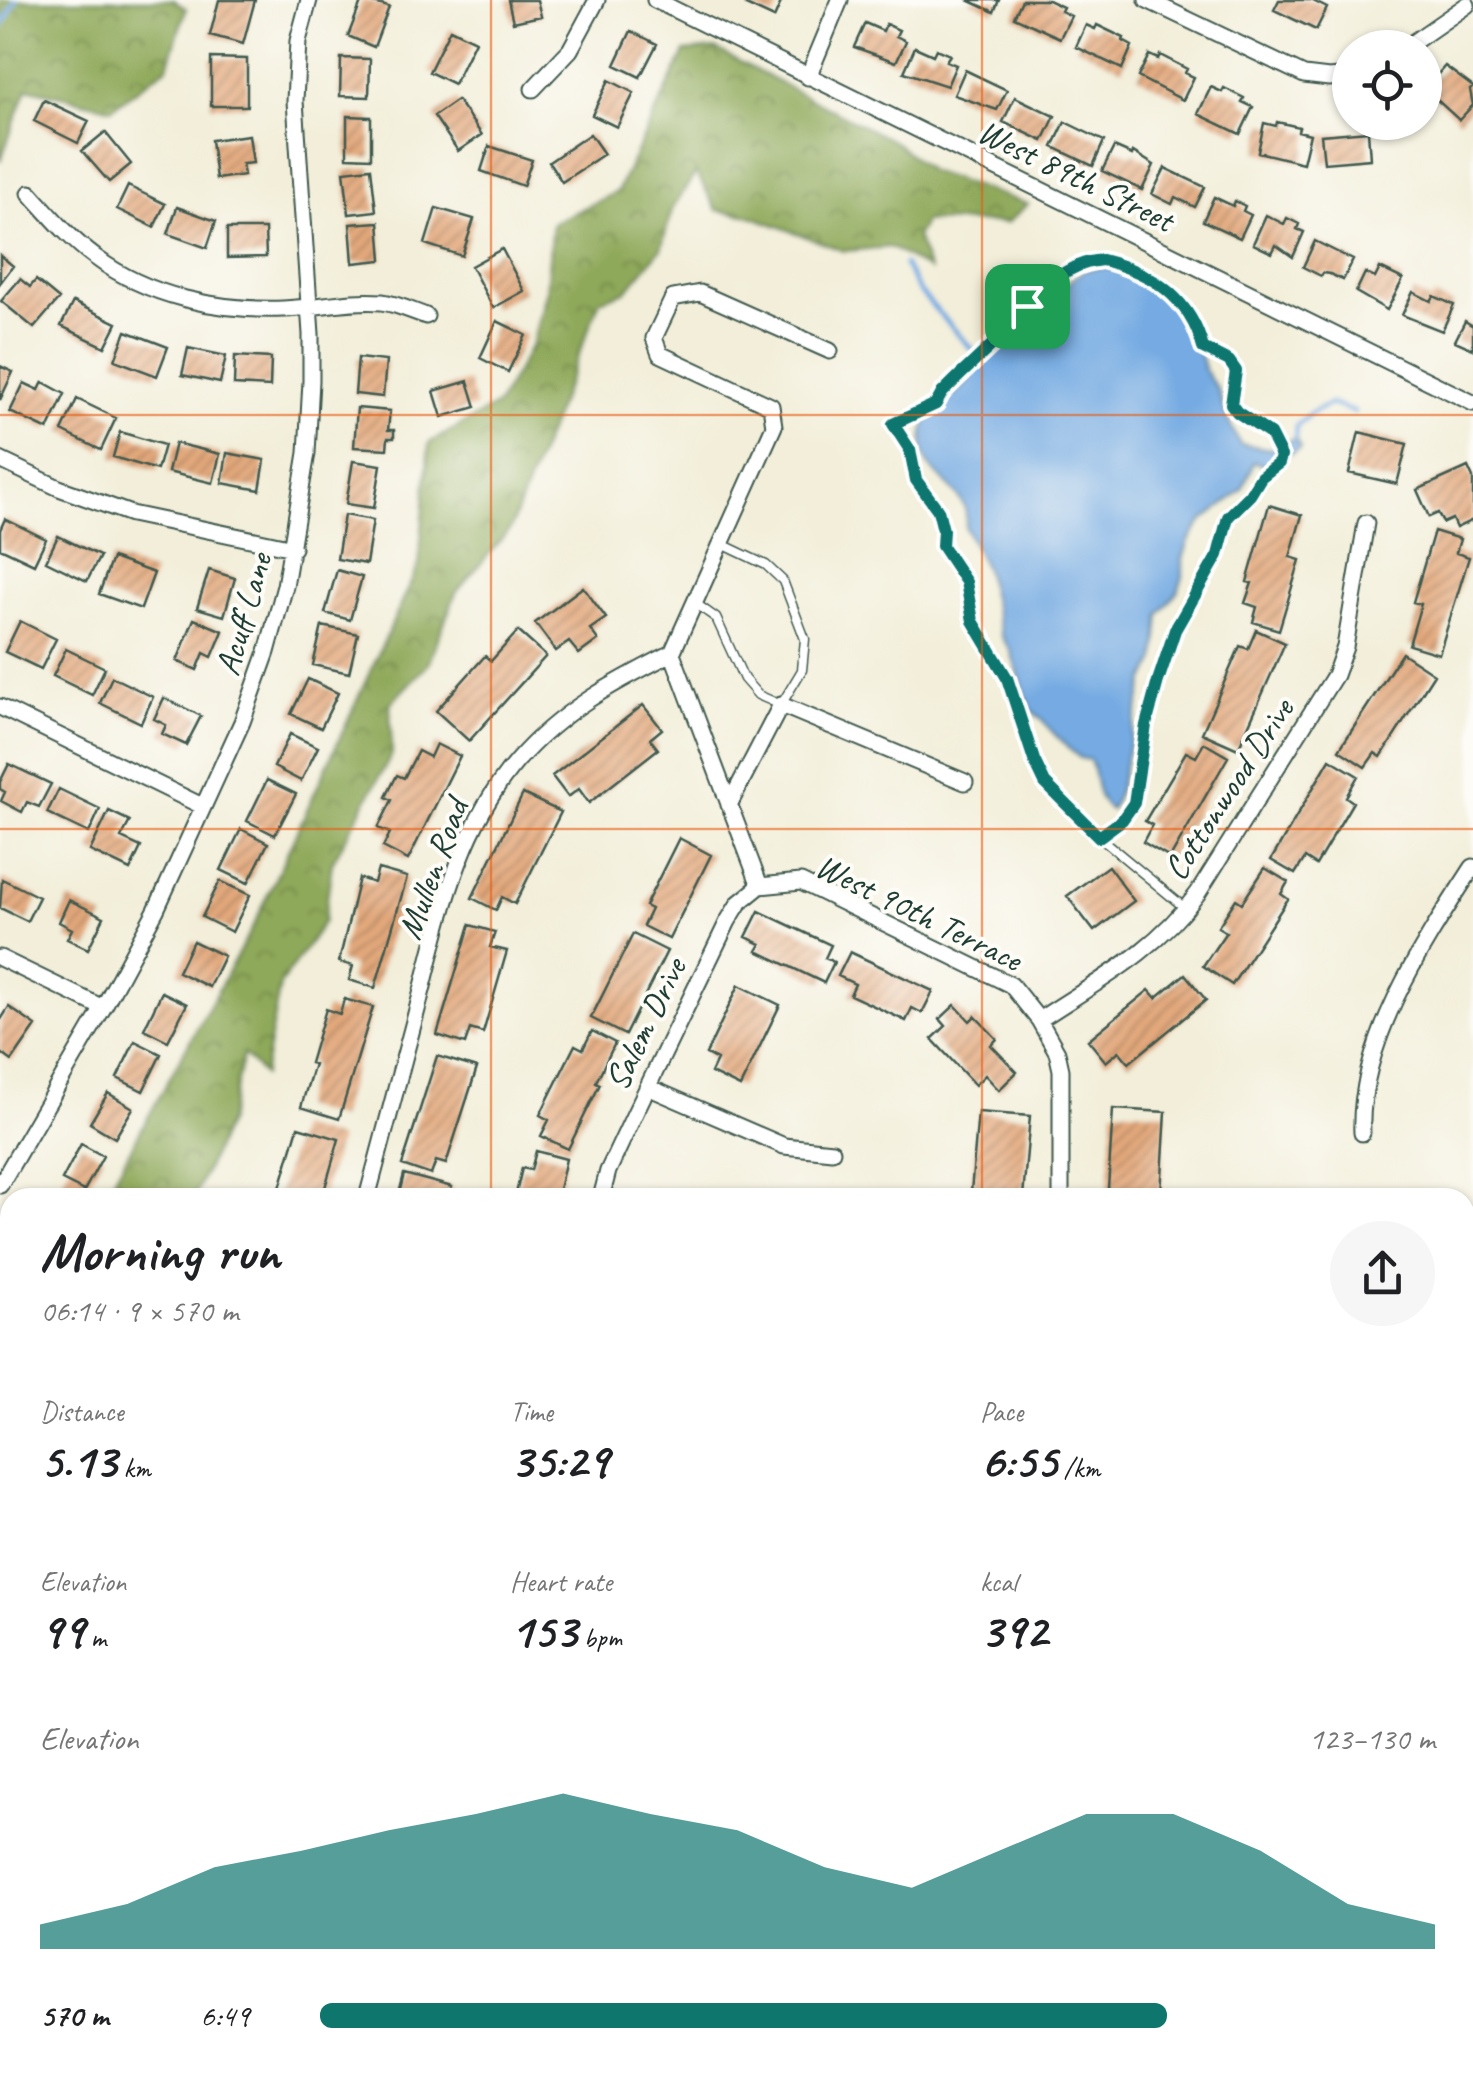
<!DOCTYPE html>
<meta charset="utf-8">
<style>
body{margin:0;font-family:Caveat,sans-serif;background:#f6f6f6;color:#202124;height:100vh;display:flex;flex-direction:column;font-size:38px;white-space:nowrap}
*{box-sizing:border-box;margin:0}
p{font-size:32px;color:#757577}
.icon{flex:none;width:55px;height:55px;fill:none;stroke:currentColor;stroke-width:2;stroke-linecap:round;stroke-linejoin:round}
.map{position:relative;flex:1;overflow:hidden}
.side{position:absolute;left:0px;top:1188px;width:1475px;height:888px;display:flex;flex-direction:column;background:#fff;border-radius:30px 30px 0 0;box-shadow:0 2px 8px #0004}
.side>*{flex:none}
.controls{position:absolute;left:1332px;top:30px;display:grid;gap:20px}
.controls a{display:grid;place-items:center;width:110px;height:110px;border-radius:50%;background:#fff;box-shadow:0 2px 8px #0004;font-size:50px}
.pin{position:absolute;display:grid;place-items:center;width:85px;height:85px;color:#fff;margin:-42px;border-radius:20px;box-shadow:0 5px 15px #0006}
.round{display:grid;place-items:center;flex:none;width:105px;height:105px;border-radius:52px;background:#f6f6f6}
.summary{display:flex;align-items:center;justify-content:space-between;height:170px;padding:0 40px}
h1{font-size:55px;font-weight:700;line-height:75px}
.figures{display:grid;grid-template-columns:repeat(3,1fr);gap:15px;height:170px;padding:10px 40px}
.figures div{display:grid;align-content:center}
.figures b{font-size:50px;font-weight:700}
.figures small{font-size:28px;font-weight:400}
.figures p{font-size:28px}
.chart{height:280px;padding:20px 40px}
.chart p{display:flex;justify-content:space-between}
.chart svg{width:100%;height:180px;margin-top:10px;fill:#0f766e;opacity:.7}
ul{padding:0 40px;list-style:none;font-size:32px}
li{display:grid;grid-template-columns:160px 120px 1fr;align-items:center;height:75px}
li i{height:25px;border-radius:12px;background:#0f766e}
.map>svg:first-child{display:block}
</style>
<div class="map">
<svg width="1473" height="2073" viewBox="0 0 1473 2073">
<defs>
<pattern id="grass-tufts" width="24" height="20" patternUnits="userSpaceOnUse" patternTransform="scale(2.5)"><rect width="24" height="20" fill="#b4c365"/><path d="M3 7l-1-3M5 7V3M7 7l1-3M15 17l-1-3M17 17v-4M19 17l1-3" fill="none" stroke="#92a054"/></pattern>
<pattern id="forest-crowns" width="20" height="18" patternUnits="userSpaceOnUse" patternTransform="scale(2.5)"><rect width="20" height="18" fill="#8fa95a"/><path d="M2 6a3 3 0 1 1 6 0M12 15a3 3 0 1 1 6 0" fill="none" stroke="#748b4b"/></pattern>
<pattern id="building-hatch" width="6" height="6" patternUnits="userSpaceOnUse" patternTransform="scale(2.5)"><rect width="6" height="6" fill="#e3a87b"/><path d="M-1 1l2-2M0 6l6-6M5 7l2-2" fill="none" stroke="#b78a66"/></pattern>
</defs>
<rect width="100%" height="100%" fill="#fdfcf7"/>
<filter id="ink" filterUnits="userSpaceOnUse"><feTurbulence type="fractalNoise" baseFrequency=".01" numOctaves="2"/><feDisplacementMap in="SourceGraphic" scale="20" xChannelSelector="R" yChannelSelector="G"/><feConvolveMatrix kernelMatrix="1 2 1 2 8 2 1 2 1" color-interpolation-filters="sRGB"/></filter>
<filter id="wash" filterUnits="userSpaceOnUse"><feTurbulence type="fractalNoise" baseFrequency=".0048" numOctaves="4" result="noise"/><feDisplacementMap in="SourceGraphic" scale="40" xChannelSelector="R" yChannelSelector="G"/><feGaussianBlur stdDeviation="2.25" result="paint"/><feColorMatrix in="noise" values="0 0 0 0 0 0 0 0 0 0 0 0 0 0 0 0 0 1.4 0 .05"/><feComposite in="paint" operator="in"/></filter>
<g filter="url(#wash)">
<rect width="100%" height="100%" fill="#f2eed9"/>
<path fill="url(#grass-tufts)" stroke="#6a804c" stroke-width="2.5" d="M491,2065H784L795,2073H508Z"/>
<path fill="url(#forest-crowns)" stroke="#577347" stroke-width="2.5" d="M0,0H173L186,9L168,66L112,108L27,88L0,162Z
M715,49L896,143L929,171L1028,204L1007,223L925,221L916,237L929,270L890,247L844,251L751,216L717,210L696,173L673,207L661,249L626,291L600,300L510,529L456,593L428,664L390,704L392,754L332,863L324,921L280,985L263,1075L243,1054L228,1121L194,1197H104L254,925L419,565L429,443L497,405L532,344L546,293L552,223L617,192L685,52Z
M10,1382V1705L0,1700V1405Z"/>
<path fill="#74aae2" stroke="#4a748b" stroke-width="2.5" d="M1109,267L1143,281L1180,311L1192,327L1205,371L1218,390L1226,416L1240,444L1272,449L1295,438L1301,447C1292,457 1276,456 1268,466L1254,462L1242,490L1202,522L1189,541L1183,558V577L1178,591L1160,614L1156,660L1145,681L1117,796L1111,810C1094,801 1097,776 1090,760L1080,758L1066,746L1031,709L1010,650L1001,636L985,569L965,527C975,488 922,480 923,444C923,437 923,427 927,421C937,404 959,394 970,378C976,369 979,359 988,354C1000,347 1012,345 1023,336C1042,320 1064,279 1086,270C1093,268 1103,268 1109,267Z"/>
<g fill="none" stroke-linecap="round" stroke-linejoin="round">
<path stroke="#74aae2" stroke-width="5" d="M0,30L16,0
M904,265L919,291L982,360
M1295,438L1296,426L1313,412L1331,404L1354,412"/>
</g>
<g id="blocks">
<path fill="url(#building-hatch)" d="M219,0H255L243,44L210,35Z
M362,0L389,7L374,47L348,36Z
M508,0H537L541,16L513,22Z
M748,0H782L774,18L746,5Z
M968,0H999L994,12Z
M1022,0H1048L1063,7L1061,11L1071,16L1060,38L1014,17Z
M1279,0H1311L1327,8L1316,30L1274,10Z
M865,23L883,31L886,24L899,30L896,36L906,41L896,62L854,47Z
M1086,25L1095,29L1097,25L1124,38L1123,41L1132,46L1122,69L1076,47Z
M450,29L475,41L454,84L429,72Z
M631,31L657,44L640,77L615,65Z
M915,47L933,55L936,49L950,55L946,61L956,65L947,86L904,72Z
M1149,55L1158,59L1160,55L1187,69L1185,73L1194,77L1183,100L1138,77Z
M211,58L247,59V106H211Z
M341,58L370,59L369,97L340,96Z
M1445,66L1473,87L1470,90L1473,105L1459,120L1425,89Z
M965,70L1007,90L997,110L954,95Z
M609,80L634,93L617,127L592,115Z
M1211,87L1222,92L1224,88L1244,98L1242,102L1253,107L1240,134L1198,114Z
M1015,97L1055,116L1043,141L1003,122Z
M44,100L89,121L78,143L34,121Z
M457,100L482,135L458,151L434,116Z
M347,116L371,117V158L347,157Z
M1065,122L1104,141L1093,166L1053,147Z
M1277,122L1299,127L1298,131L1310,134L1303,163L1258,152L1264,123L1276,126Z
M1368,131L1370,159L1324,163L1321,135Z
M105,132L131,164L109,182L82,151Z
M590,134L604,154L562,182L549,162Z
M249,135L253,163L242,164L244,175L216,179L211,140Z
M489,146L532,160L523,186L481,171Z
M1114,147L1132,155L1133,152L1154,165L1142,190L1102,171Z
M371,168L376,211L349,214L344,171Z
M1165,168L1205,187L1195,207L1175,197L1172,204L1152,194Z
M128,186L165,204L154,227L117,209Z
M1214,197L1233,206L1235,201L1245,206L1243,211L1251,215L1240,238L1203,221Z
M177,207L216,221L207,248L168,234Z
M436,208L474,219L462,256L425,244Z
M1266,215L1284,224L1287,218L1299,224L1297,229L1304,232L1293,257L1276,245L1272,253L1253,244Z
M379,222L382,260L353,263L350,224Z
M227,229H265L266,257L227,258Z
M1315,241L1353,260L1343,280L1330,274L1323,273L1321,276L1303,267Z
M502,249L524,291L493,308L471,266Z
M0,255L13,266L0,283Z
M1380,268L1403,279L1387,310L1356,292L1365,273L1375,278Z
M20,279L30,287L36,280L59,299L34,328L1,301Z
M1413,292L1431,301L1434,296L1454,305L1442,331L1402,315Z
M73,302L117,323L105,347L61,326Z
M497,321L526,335L508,372L480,358Z
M1465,321L1473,326V349L1455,341Z
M126,331L168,347L157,376L115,360Z
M188,348L226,356L220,383L182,375Z
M235,356L271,358L270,387L234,385Z
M358,358L386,361L383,397L355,394Z
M0,366L13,372L0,400Z
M468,381L476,407L442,417L434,391Z
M43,382L65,394L48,430L10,412L24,383L39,390Z
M77,399L116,418L101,450L62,431Z
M357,408L390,411L388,430H394V438H388L387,449L354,447Z
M120,432L164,445L157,470L113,457Z
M1359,432L1407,444L1397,484L1349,473Z
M175,443L220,454L213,483L168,472Z
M227,453L265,460L260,490L222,483Z
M353,461L381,465L374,508L346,504Z
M1468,467L1473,478V520L1456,528L1452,519L1443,523L1438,513L1429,517L1417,490Z
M1269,505L1302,515L1290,557L1300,560L1279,630L1253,622L1257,607L1245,603L1252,583L1247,582Z
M344,515L373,520L366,564L337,559Z
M5,519L46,539L34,564L0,548V530Z
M1434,531L1460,539L1456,553L1469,557L1439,654L1409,645L1421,604L1413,602Z
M58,536L100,556L87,581L46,561Z
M112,558L154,573L141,609L99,594Z
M209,570L235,578L224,616L197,608Z
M337,570L362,577L350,620L325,613Z
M583,587L606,618L590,629L598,640L579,654L569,642L556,651L535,623Z
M194,619L223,631L212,657L204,653L197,670L177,661Z
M20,621L56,639L41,669L5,652Z
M322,626L358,634L349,673L313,665Z
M1256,630L1285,643L1238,749L1202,733L1240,646L1248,649Z
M518,631L546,656L469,741L436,711L485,656L491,661Z
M66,649L105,668L92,695L53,676Z
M1402,653L1434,674L1381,757L1375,753L1365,767L1339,750Z
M112,677L153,697L141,723L100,703Z
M308,679L338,693L321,728L291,714Z
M164,698L201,716L186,745L162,734L166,725L154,719Z
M643,705L662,729L650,739L658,749L589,803L579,789L568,797L552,776Z
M290,734L318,747L301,781L274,767Z
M1204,743L1228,757L1170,858L1143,842L1152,825L1145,821L1186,752L1196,757Z
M436,744L460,756L408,860L383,847L390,833L378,828L392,800L386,797L397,775L404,778L418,751L430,757Z
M1330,759L1358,776L1346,797L1353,802L1316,865L1305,858L1295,874L1271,860Z
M9,764L51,784L39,807L27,802L22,812L1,801L5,792L0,789V782Z
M267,780L296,794L275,835L247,821Z
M59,789L100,809L89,833L47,813Z
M523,794L561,812L515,904L502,897L496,910L472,898Z
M109,811L130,821L121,838L141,847L130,870L90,851Z
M241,829L268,843L248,883L221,870Z
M679,838L711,855L669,939L643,926L651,909L645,906Z
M1108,866L1134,901L1094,931L1067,896Z
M1265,868L1288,882L1281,894L1288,899L1232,985L1203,966L1226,932L1218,927L1236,899L1242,903Z
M378,869L407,877L375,988L349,980L353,966L339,962L359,878L374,883Z
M2,879L39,897L27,921L0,908Z
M220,881L250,895L232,932L202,917Z
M69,900L104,917L88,949L67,939L72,929L59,922Z
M759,911L831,945L825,958L834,962L824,983L757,951L761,944L746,937Z
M470,925L495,932L490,947L507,951L483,1033L470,1029L465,1044L437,1035Z
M633,934L667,951L625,1035L591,1018Z
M193,941L224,956L209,987L178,972Z
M850,952L933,991L922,1013L912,1008L906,1021L850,995L855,984L838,976Z
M1185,974L1206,1000L1129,1063L1119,1051L1106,1062L1088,1040L1149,990L1156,998Z
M739,985L780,1005L740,1087L711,1073L717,1060L706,1054Z
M162,992L187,1004L168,1041L144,1029Z
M344,999L373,1007L339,1119L301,1107L314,1064L310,1063L326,1009L340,1014Z
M955,1005L970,1021L975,1016L997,1039L991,1045L1017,1072L999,1090L985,1075L975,1085L932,1039L946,1026L940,1019Z
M9,1007L36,1026L12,1061L0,1052V1021Z
M592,1031L615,1043L596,1082L600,1084L568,1149L541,1136L549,1120L540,1115L575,1045L583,1049Z
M135,1041L161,1054L143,1091L117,1078Z
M437,1056L477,1068L446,1164L436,1161L431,1175L402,1165Z
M108,1093L133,1108L115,1138L90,1123Z
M1113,1109L1166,1112L1161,1193L1108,1189Z
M978,1112L1030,1116L1023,1197L971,1192Z
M298,1127L339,1139L322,1198H277Z
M81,1144L103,1156L84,1191L62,1180Z
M536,1151L566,1159L557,1198H515L522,1168L531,1170Z
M404,1174L452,1187L449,1198H398Z
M0,1298L10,1302V1329L3,1342L0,1340Z
M1465,1427L1473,1440V1632L1465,1621Z
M104,2065H136L132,2073H100Z
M314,2065H353L349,2073H330Z"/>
</g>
</g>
<g filter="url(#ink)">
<use href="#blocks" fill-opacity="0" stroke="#3f584d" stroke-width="2.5"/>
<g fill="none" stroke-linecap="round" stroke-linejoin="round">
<g stroke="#3f584d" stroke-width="11">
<path id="service" d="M893,424L902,434L910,451L916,481L938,510L943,530L942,546L966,582L973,621L1007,678L1034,760L1045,783L1099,837L1185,908
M695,603L716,618L744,679L758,695L781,705L802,670L805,639L783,581L766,565L722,544
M1465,1677L1473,1674
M1465,2056L1473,2060
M1102,2065L1122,2073
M1256,2065L1266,2073
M1228,2073L1230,2065"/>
</g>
<g stroke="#3f584d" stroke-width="19">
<path id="minor" d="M655,0L1473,403
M1147,0L1304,75L1329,78L1350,76
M1405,48L1467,5
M808,77L840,0
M533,89L570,50L597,0
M30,193C50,215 70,239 95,257C148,297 218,311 283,309C316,308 349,299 382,302C397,304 412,311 426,316
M0,460L59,488L131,514L293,548
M672,653L774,426L771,406L660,354L654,338L673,298L700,293L830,351
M0,707L202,806
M729,805L781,705L965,782
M760,886L801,882L1011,985L1039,1020L1057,1052L1061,1070V1198
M0,958L103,1008
M1039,1020C1098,981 1156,951 1198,893L1335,675L1345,647L1366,523
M650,1088L784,1146L832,1151
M1362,1133C1358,1041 1425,941 1473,867
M0,1185L103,1008L156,910L242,722L267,652L285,586L307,453L311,381V334L295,101L298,41L309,0
M367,1198C384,1134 401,1070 418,1006C440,921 458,829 517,761C560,711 615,682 672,653L760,886
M601,1198L608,1171L636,1111L728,921L739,903L760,886
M1465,1395L1473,1399
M1465,1855L1473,1868
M0,1875L10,1879
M0,1894L10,1891
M1465,2023L1473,2007
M467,2065L484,2073
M801,2065L818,2073
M1439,2073L1443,2065"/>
</g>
<path stroke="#3f584d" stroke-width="2.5" stroke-dasharray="8 8" stroke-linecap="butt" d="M903,417L936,404L942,393C961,372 984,354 1003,334C1050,284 1081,231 1155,281C1180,297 1195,318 1203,347L1229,361L1236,371L1231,404L1237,412L1270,434L1281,456L1279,463L1261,477L1250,495L1228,517L1218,555L1175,630L1146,725L1133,803L1109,831"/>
<use href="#service" stroke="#fff" stroke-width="8"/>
<use href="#minor" stroke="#fff" stroke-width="15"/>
</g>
</g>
<g fill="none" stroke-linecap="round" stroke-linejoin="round" filter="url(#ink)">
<g stroke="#fff" stroke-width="20">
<path id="route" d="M1102,260C1151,272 1190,297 1203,348L1229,361L1236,371L1231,404L1237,412L1270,434L1281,456L1279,463L1261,477L1250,495L1228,517L1218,555L1175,630L1158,681L1146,725L1134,803L1122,820L1099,837L1045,783L1034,760L1007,678L973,621L966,582L942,546L943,530L938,510L916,480L910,450L893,424L936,404L942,393C960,374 980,357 999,338C1031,306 1054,264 1102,260Z"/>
</g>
<use href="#route" stroke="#0f766e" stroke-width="12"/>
</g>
<path fill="none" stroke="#e8590c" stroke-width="2.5" stroke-opacity="0.55" d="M491,0V1198M982,0V1198M0,415H1473M0,829H1473M0,1244H10M1465,1244H1473M0,1658H10M1465,1658H1473M491,2065V2073M982,2065V2073"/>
<g text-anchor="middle" stroke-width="8" stroke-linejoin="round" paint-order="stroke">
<g font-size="35" fill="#1f3d34" stroke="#fdfcf7">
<text transform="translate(1076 175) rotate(26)" y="12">West 89th Street</text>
<text transform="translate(243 614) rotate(-74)" y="12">Acuff Lane</text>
<text transform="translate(1228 789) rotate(-57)" y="12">Cottonwood Drive</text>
<text transform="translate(432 869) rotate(-70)" y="12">Mullen Road</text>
<text transform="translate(919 912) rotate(26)" y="12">West 90th Terrace</text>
<text transform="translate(645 1024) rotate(-64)" y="12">Salem Drive</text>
</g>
</g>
</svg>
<div class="controls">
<a><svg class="icon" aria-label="locate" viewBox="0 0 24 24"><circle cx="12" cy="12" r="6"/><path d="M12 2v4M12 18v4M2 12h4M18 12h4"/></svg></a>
</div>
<div class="pin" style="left:1027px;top:306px;background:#1e9e55"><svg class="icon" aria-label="arrive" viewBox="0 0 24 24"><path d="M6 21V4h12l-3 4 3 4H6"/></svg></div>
<section class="side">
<div class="summary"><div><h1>Morning run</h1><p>06:14 · 9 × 570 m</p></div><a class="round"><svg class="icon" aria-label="share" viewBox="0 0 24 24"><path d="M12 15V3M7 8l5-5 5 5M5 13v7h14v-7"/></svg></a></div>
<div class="figures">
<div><p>Distance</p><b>5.13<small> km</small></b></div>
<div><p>Time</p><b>35:29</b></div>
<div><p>Pace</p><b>6:55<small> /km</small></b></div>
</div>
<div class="figures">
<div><p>Elevation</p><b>99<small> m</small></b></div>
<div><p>Heart rate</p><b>153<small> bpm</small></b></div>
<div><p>kcal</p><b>392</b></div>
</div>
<div class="chart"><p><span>Elevation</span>123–130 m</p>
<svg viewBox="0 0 160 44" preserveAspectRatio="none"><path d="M0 44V38L10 33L20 24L30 20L40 15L50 11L60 6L70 11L80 15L90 24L100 29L110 20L120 11L130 11L140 20L150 33L160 38V44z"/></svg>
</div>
<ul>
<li><b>570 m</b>6:49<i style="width:76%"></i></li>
</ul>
</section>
</div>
